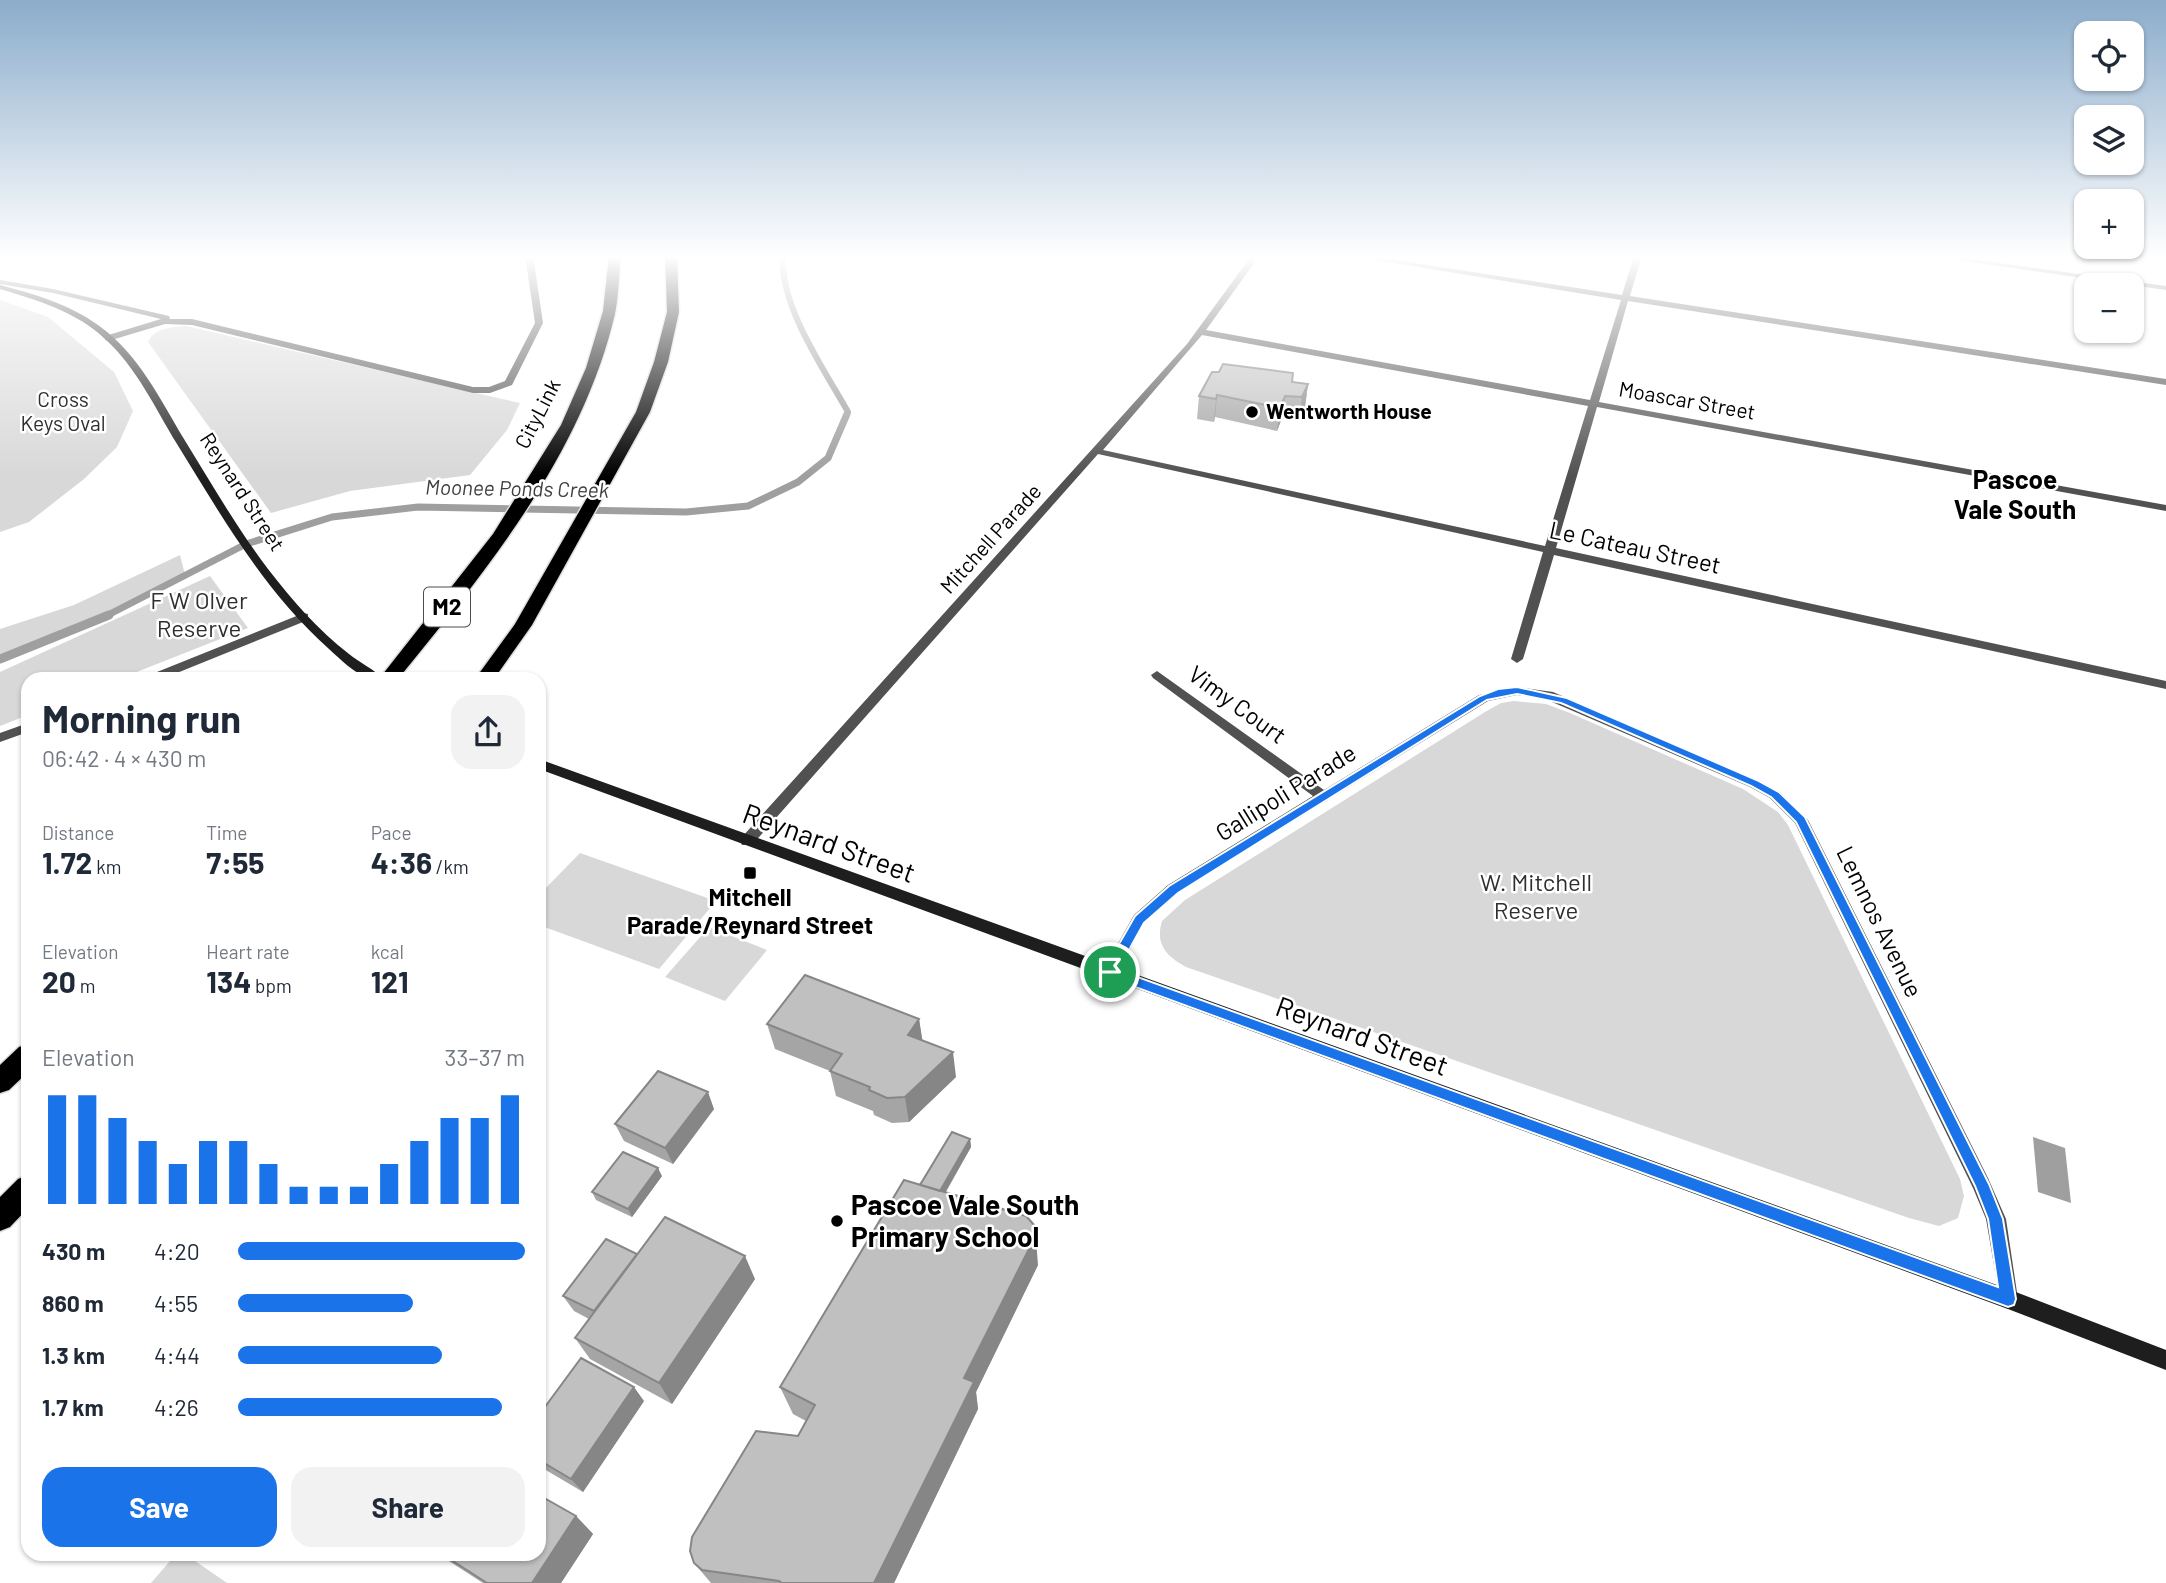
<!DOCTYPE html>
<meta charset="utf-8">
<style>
body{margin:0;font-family:Barlow,sans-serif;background:#f2f2f3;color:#1f2937;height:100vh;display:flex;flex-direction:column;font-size:26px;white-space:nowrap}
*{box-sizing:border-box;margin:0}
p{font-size:23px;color:#747a83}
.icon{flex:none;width:38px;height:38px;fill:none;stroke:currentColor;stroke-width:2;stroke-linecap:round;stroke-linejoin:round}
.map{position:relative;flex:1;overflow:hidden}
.side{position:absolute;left:21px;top:672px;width:525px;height:889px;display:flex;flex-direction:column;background:#fff;border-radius:21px;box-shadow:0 2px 5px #0004}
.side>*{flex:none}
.fabs{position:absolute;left:2074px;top:21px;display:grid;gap:14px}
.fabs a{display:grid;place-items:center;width:70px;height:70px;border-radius:14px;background:#fff;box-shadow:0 2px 5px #0004;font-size:35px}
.pin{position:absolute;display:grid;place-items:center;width:60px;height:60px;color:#fff;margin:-30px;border:4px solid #fff;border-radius:50%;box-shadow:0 2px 7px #0007}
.round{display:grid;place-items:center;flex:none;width:74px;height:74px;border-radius:21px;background:#f2f2f3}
.overview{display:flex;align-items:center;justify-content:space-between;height:119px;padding:0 21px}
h1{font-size:38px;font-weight:700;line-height:52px}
.stats{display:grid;grid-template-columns:repeat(3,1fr);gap:10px;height:119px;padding:7px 21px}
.stats div{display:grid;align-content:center}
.stats b{font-size:30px;font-weight:700}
.stats small{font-size:19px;font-weight:400}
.stats p{font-size:19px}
.chart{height:196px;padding:14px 21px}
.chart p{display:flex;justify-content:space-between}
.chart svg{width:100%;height:126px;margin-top:7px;stroke:#1a73e8;stroke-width:6}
.button{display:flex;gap:14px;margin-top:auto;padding:14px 21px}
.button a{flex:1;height:80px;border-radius:21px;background:#1a73e8;color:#fff;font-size:28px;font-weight:700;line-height:80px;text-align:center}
.button a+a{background:#f2f2f3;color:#1f2937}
ul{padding:0 21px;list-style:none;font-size:23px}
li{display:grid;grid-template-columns:112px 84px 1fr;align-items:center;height:52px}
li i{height:18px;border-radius:9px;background:#1a73e8}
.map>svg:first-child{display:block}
</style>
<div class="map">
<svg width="2166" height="1583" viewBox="0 0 2166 1583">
<rect width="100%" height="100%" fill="#fff"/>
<path fill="#d8d8d8" d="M0,300L48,317L114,372L133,411L117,447L84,479L29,522L0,532Z
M186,326L520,403L507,430L470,475L350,491L271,513L148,342C155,327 171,328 186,326Z
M180,555L185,575L91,624L0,659V629L74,605Z
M210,576L248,628L119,679H28V715L0,726V672Z
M1514,701L1546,704L1570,713L1743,789L1778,812L1788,825L1960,1179L1964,1196L1958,1218L1939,1226L1909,1218L1186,967C1166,956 1155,944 1162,921L1185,900L1485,712L1501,703Z
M580,853L716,901L659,969L539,925V895Z
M709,927L767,950L725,1001L665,977Z
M176,1554H185L227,1583H151Z"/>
<path fill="#9f9f9f" d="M2033,1137L2065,1148L2071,1203L2038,1192Z"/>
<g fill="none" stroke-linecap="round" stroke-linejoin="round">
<path stroke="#9f9f9f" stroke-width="6" d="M783,255C779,305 824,369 848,412L846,416"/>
<path stroke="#9f9f9f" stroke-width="7" d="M106,616L246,544L332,517L418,507L686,512L748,506L798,482L828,458L847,414"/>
<path stroke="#9f9f9f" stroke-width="9" d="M0,659L109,615"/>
<g stroke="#dbdbdb" stroke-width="3">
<path id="highway" d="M609,255H621C619,274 619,295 615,314C582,454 487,570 398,679H379L493,534L561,425L586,368L603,311Z
M665,255H677L679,312L668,362L650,412L532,625L494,679H475L515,624L636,412L654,362L667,312Z
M28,1044V1072L9,1090L0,1093V1065L19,1047Z
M28,1175V1208L10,1227L0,1231V1197L18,1179Z"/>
</g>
<path fill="#515151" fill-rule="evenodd" d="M525,255H533L543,323L512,385L490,393H473L192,325L165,324L108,341L105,340V336L161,319L53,293L0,284V280L53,289L169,316L170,319H192L473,387H489L505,381L535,323Z
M1252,255H1260L1206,330L1590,400L1621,300L1345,255H1363L1622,295L1634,255H1642L1630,296L2166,379V385L1628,301L1599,402L2166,505V511L1597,407L1556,548L2166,681V689L1554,555L1523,659L1517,663L1511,659L1543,552L1098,454L752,845H742L740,841L742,837L1187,344ZM1202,335L1588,406L1545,546L1103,450Z
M1922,255H1941L2166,286V290Z
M304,613L308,614V620L162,679H145L147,676Z
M1157,671L1324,790L1479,695L1517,687L1553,692L1760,781L1780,792L1808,820L1988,1178L2006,1219L2018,1299L2015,1306L2008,1309L2001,1306L1986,1219L1973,1188L1795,823L1770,798L1750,787L1545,699L1517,695L1488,701L1178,893L1144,923L1116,977L1110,978L1104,977L1102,972L1134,915L1168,885L1313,796L1153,678L1151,675Z
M28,723V732L0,742V733Z"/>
<path fill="#1e1e1e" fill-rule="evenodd" d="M0,285C34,294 69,304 98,325C138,353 160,399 184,439C211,483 237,528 268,569C292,600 318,630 349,654C360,663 374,669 383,679C379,679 372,680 368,678C354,673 340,659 329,649C265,592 222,517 177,444C155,408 137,368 105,339C77,312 37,300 0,289Z
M539,759L2008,1289L2166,1350V1370L2008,1309L539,769Z"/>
<use href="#highway" fill="#000" fill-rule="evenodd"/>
</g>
<path fill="#a5a5a5" d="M1292,382L1308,384L1305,407L1299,420L1282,418L1277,431L1215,417L1214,422L1197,419L1199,396Z
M919,1019L922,1040L956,1077L909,1122L892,1123L874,1115L873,1111L836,1096L830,1071L775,1049L767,1024Z
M714,1109L673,1164L624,1141L615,1124Z
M970,1139L971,1147L946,1192L1038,1265L976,1392L978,1409L894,1583H711L694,1563L798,1436L806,1421L793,1414L780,1387L920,1185Z
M662,1176L632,1217L596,1200L592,1192Z
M637,1254L755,1279L672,1404L590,1359L575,1338L589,1319L574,1311L563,1296Z
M644,1401L583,1492L539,1466V1415Z
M576,1516L593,1534L561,1583H483L438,1554H539Z"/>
<path fill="#868686" d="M1308,384L1305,407L1299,420L1302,397Z
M1217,395L1215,417L1214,422L1216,399Z
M1285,396L1282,418L1277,431L1280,408Z
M919,1019L923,1044L908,1035Z
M953,1052L956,1077L909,1122L905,1097Z
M708,1092L714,1109L673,1164L665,1148Z
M970,1139L971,1147L931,1217L930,1209Z
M658,1168L662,1176L632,1217L628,1209Z
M1035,1226L1038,1265L976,1392L978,1409L894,1583H874L964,1378Z
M745,1256L755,1279L672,1404L659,1383Z
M634,1387L644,1401L583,1492L571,1479Z
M576,1516L593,1534L561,1583H532Z"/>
<path fill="#c0c0c0" stroke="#868686" stroke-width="2" d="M1223,364L1293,373L1292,382L1308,384L1302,397L1285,396L1280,408L1217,395L1216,399L1199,396L1212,372H1219Z
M805,975L919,1019L908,1035L953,1052L905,1097L887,1098L869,1090L870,1087L830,1071L842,1054L767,1024Z
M658,1071L708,1092L665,1148L615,1124Z
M952,1132L970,1139L940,1191L920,1185Z
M623,1152L658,1168L628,1209L592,1192Z
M904,1180L1026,1216L1035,1226L1036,1235L964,1378L974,1382L874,1583H782L779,1581L702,1570L694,1563L690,1551L692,1537L756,1431L798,1436L815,1405L780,1387Z
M665,1217L745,1256L659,1383L575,1338Z
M606,1239L637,1254L594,1311L563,1296Z
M581,1358L634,1387L571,1479L539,1460V1415Z
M539,1495L576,1516L532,1583H487L442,1554H539Z"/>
<linearGradient id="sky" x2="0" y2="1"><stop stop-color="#8baccb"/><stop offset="0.54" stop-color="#fff"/><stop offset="1" stop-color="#fff" stop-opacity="0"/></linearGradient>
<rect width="2166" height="476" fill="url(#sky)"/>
<path fill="#1a73e8" stroke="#fff" stroke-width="2" fill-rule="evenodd" d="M1517,687L1567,698L1759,781L1779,792L1805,817L1989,1184L2003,1219L2016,1299L2014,1305L2008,1307L1105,976L1103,972L1135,916L1169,886L1480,696L1498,689ZM1517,694L1561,703L1751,786L1771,797L1796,822L1975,1186L1988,1219L1998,1287L1118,970L1144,923L1178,893L1487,700Z"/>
<g fill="#000" stroke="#fff" stroke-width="2.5">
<circle cx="1252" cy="412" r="7"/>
<rect x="743" y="866" width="14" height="14" rx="3.5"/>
<circle cx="837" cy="1221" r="7"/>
</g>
<g text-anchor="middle" stroke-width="5" stroke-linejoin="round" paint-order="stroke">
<g font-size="21" fill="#2f2f2f" stroke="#fff">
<text x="63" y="407">Cross<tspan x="63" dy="24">Keys Oval</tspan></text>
</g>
<g font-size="21" fill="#000" stroke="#fff">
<text transform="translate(1687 401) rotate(10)" y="7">Moascar Street</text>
<text transform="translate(538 414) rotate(-63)" y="7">CityLink</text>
<text transform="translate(242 492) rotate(57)" y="7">Reynard Street</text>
<text transform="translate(991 539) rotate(-48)" y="7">Mitchell Parade</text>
</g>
<g font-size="21" font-weight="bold" fill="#000" stroke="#fff" text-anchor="start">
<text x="1266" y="419">Wentworth House</text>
</g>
<g font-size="21" font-style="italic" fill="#404040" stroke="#fff">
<text transform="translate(517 489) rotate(1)" y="7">Moonee Ponds Creek</text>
</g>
<rect fill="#fff" stroke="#4c4c4c" stroke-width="2" x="424" y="587.5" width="46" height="39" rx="5"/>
<g font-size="23" font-weight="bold" fill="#000">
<text x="447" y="615">M2</text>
</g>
<g font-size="24" fill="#000" stroke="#fff">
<text transform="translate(1635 548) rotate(12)" y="8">Le Cateau Street</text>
<text transform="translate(1237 705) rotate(36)" y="8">Vimy Court</text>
<text transform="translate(1286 793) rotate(-32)" y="8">Gallipoli Parade</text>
<text transform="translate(1879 922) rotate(64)" y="8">Lemnos Avenue</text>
</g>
<g font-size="24" fill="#2f2f2f" stroke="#fff">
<text x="199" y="609">F W Olver<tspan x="199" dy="28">Reserve</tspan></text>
<text x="1536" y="891">W. Mitchell<tspan x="1536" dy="28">Reserve</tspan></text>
</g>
<g font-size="24" font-weight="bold" fill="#000" stroke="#fff">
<text x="750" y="906">Mitchell<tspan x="750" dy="28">Parade/Reynard Street</tspan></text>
</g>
<g font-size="26" font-weight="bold" fill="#000" stroke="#fff">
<text x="2015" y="489">Pascoe<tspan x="2015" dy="30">Vale South</tspan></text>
</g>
<g font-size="28" fill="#000" stroke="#fff">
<text transform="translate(829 843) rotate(20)" y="10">Reynard Street</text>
<text transform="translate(1362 1036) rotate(20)" y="10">Reynard Street</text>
</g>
<g font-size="28" font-weight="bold" fill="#000" stroke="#fff" text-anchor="start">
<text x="851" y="1215">Pascoe Vale South<tspan x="851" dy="32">Primary School</tspan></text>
</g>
</g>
</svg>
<div class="fabs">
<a><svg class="icon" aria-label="locate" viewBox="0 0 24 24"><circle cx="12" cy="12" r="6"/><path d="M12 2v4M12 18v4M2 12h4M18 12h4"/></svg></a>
<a><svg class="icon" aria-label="layers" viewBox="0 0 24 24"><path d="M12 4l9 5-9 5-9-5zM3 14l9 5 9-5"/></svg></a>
<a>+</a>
<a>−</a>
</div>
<div class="pin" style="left:1110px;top:972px;background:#1e9e55"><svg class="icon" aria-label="arrive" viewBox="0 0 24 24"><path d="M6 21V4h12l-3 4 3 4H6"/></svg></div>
<section class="side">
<div class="overview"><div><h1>Morning run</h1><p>06:42 · 4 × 430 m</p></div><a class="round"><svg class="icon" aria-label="share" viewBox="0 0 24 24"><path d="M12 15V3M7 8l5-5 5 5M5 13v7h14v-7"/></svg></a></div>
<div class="stats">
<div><p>Distance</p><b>1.72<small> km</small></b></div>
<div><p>Time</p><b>7:55</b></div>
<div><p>Pace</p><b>4:36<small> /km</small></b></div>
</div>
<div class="stats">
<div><p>Elevation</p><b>20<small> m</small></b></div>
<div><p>Heart rate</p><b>134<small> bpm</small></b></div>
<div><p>kcal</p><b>121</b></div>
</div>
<div class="chart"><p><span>Elevation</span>33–37 m</p>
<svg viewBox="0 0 160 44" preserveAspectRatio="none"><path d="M5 44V6M15 44V6M25 44V14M35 44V22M45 44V30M55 44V22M65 44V22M75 44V30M85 44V38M95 44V38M105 44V38M115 44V30M125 44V22M135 44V14M145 44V14M155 44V6"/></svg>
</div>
<ul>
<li><b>430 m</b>4:20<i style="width:100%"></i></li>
<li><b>860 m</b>4:55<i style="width:61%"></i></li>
<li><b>1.3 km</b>4:44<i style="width:71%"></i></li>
<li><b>1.7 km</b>4:26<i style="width:92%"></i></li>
</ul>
<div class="button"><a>Save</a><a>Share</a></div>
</section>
</div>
